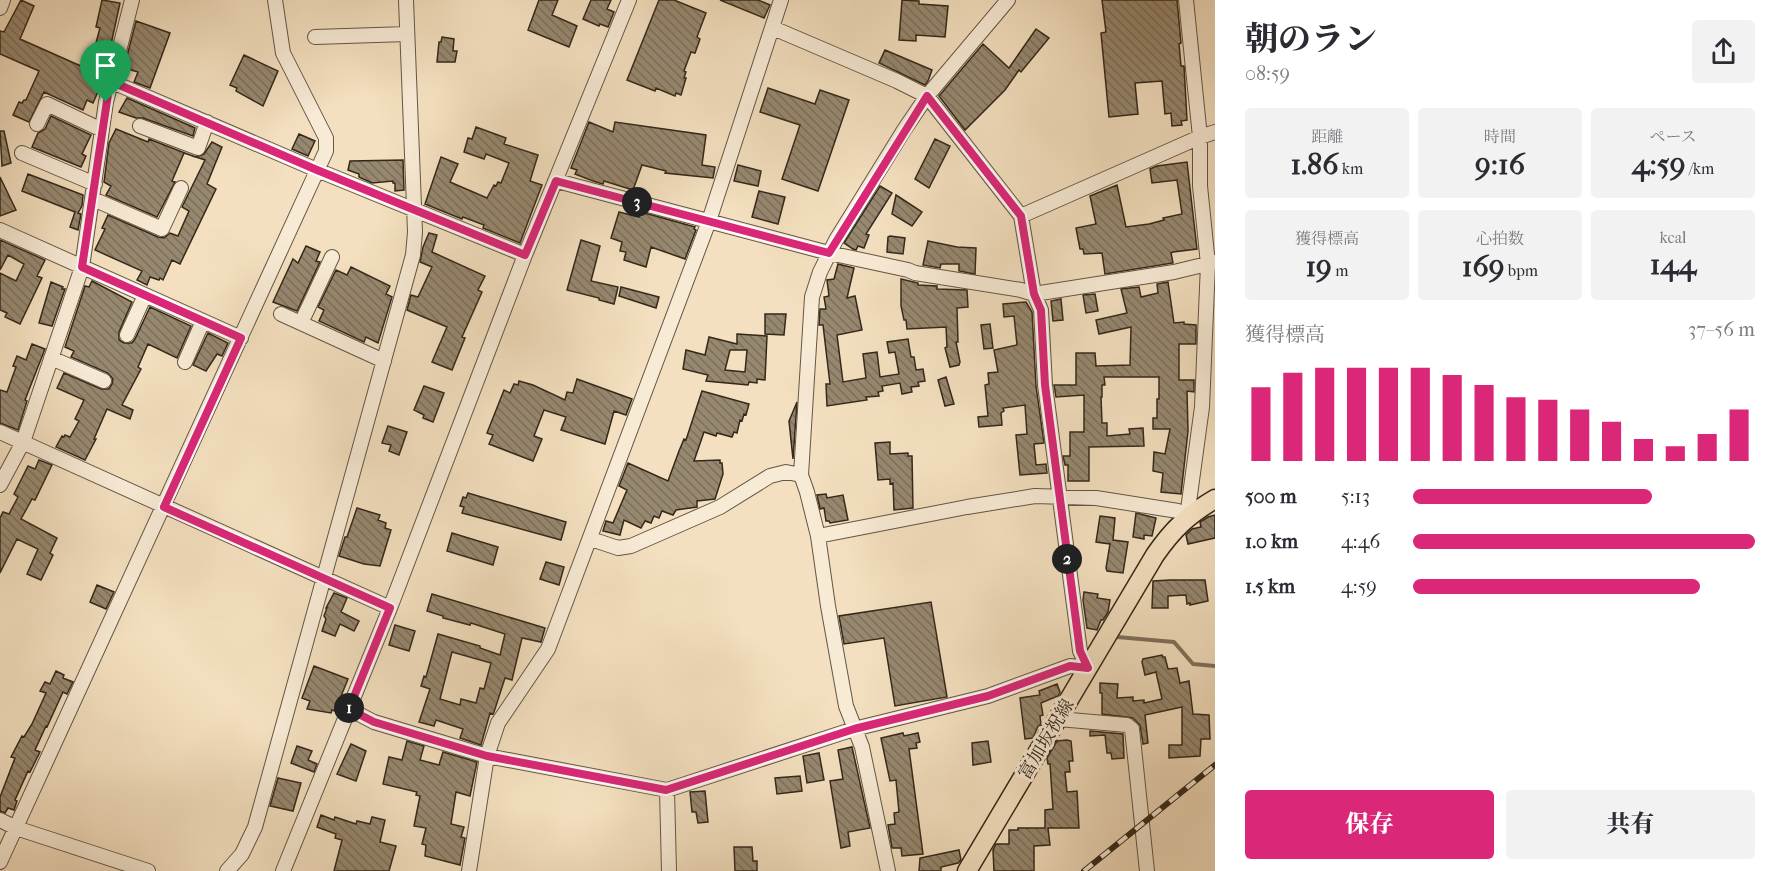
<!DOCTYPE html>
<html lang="ja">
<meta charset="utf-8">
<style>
body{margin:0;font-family:"IM FELL French Canon","Noto Serif JP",serif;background:#f2f2f3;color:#2b2b33;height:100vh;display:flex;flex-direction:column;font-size:22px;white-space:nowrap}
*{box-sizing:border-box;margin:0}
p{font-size:20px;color:#7c7c81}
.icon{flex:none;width:33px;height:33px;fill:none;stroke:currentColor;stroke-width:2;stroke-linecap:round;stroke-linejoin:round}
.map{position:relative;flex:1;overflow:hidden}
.sheet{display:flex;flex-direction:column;background:#fff;width:570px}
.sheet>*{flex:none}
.pin{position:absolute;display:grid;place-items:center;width:51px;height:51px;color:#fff;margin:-62px -26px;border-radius:50% 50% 50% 0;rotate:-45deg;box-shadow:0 0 6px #0007}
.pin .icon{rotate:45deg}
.km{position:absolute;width:30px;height:30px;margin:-15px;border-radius:50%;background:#222;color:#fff;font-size:16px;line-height:30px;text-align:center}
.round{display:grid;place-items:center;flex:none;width:63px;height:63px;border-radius:6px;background:#f2f2f3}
.headline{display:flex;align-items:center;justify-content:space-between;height:102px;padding:0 30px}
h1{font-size:33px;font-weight:800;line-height:45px}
.metrics{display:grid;grid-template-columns:repeat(3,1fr);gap:9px;height:102px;padding:6px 30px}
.metrics div{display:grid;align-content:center;border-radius:6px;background:#f2f2f3;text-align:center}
.metrics b{font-size:30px;font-weight:800}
.metrics small{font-size:16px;font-weight:400}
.metrics p{font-size:16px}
.chart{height:168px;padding:12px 30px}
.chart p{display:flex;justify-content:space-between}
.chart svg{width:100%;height:108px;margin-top:6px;stroke:#db2777;stroke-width:6}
.button{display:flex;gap:12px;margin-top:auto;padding:12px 30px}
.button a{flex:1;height:69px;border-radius:6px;background:#db2777;color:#fff;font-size:24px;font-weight:800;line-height:69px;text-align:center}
.button a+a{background:#f2f2f3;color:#2b2b33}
ul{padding:0 30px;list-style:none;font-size:20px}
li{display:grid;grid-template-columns:96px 72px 1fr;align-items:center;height:45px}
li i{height:15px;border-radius:8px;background:#db2777}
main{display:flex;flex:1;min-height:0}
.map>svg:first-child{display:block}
</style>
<main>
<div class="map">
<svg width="1215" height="871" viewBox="0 0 1215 871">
<defs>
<pattern id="building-back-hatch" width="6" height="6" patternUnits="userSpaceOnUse" patternTransform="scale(1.5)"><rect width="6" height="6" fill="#978870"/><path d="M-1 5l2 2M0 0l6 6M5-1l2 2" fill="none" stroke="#7c6f5b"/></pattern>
</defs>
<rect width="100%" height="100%" fill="#f4e0c0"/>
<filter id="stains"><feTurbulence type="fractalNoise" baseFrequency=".00333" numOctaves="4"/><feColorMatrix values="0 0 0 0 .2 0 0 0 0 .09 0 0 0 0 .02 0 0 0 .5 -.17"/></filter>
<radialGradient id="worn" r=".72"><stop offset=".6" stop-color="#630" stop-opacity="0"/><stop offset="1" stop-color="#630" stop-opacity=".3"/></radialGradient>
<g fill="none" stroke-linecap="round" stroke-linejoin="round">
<path stroke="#7f715c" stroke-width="4" d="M1117,637L1174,642L1193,664L1215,666"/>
</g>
<path fill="url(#building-back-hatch)" stroke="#33281a" stroke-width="1.5" fill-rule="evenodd" d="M21,0L34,6L20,39L101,75L97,86L100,87L93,103L87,100L83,110L44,92L29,122L13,115L19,102L22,103L24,100H26L39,71L0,54V31L4,32Z
M102,0L120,3L108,58L93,54L100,28L96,27Z
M539,0H558L552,15L577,26L569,47L528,30Z
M591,0H611L607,9L614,12L608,27L600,24L599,26L583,19Z
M659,0H674L706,13L697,37L700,39L695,53L691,52L684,71L686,72L684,78H686L681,95L676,93L675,96L656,88L655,91L627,80Z
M720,0H758L770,5L764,18Z
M902,0L919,1V4L948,6L945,37L916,35V41L899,40Z
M1102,0H1177L1181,43L1179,44L1181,66H1184L1187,120L1181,121L1182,125L1172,126L1171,113L1165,114L1162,81L1135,83L1138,114L1109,117L1101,33L1106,32Z
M136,21L170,33L150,88L134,82L138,72L124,68Z
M1036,29L1049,38L1021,72L1019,70L1005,90L965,130L939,96L983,44L1009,68Z
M442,37L454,39L453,51H457L455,62H437L439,42H441Z
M885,50L932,70L928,81L925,85L879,63Z
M244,55L278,71L263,106L236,91L237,88L230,85Z
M768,88L815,104L820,90L849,100L818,191L782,179L800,125L760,112Z
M127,98L193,127L195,128L193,136L143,118H136L119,112Z
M51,116L91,135L82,154L86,156L81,167L32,147L38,133L45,129Z
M589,122L613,132L615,122L706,135L702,165L715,167L713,178L665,173L666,171L642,165L633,190L604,181L603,184L593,181L575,174L577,170L571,168Z
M476,127L506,138L504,144L538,155L530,181L542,185L520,243L483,228L484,225L463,217L462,219L425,204L441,157L458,164L450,182L487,198L494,185L496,186L498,182L501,183L509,163L486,154L484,159L464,152L468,138L472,139Z
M116,129L148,142L149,139L195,157L204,154L212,142L222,147L207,184L216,189L180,264L172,260L163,280L160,278L159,280L150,277L147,285L137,280L142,271L95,250L105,229L102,228L108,215L158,237L164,238L170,233L178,236L189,211L182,207L205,160L184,153L172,181L175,182L157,217L106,195L111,186L104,182L109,143Z
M0,131H4L11,163L2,166Z
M299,134L315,141L308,156L292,149Z
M935,139L950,146L929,188L915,179Z
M403,160L404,190L395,191V183H393V181L372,183L359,177V174L348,170L350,161Z
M1187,162L1197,249L1173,252L1171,253L1173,263L1105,274L1102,253L1084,254L1083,249H1080L1076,228L1096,224L1090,196L1117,185L1126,227L1149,224L1164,220L1163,218L1182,214L1177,180L1152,183L1150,169L1157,166Z
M738,165L761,171L758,186L734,181Z
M28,174L83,195L82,206L78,213L81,214L78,230L70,227L75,212L22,191Z
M0,177L16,210L0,216Z
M880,186L892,193L866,234L869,235L864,248L858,246L856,250L853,249L844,243Z
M759,191L785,197L778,224L752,217Z
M896,195L922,212L912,226L892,214Z
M619,212L639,217L641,212L695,227L694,229L696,230L685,259L651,247L646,267L624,260L626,252L620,251L622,242L611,238Z
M429,233L437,235L432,252L485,276L478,290L482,292L462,337L465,338L452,370L432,362L447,327L407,310L411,295L418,297L432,267L420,262L423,247Z
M890,236L905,238L903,254L887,252L888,237Z
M0,240L45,260L37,276L42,278L20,324L5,317L7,313L0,310V273L16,281L24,264L8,255L0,270Z
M581,240L600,246L591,281L618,287L614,304L599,300V298L567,290Z
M928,241L957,247L976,248L975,274L959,271V264H941L940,268L923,265Z
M306,246L320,252L316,261L320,262L297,311L273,302L293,259L298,263Z
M838,264L854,268L847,298L855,296L862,330L837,335L843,382L866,378L863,354L877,352L880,377L899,374L895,352L889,353L887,342L908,339L911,357H914L916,370L923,369L925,381L918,382L919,386L911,387L912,392L902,394L900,383L882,386L883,391L878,392L879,396L866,397L867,400L827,406L826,384H830L823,325H819L820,309H826L824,297L829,296L827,280L834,279Z
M351,267L390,286L386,294L392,297L378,343L366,337L364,342L319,321L324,310L318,307L336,270L347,275Z
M901,279L918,283V285L937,286V289L967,290L968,307L957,308L958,342H956L960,362L959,365L950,367L945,348L947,347L946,327L907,329L906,320H904L901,306Z
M92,281L132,302L119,332V340L124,343H132L135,339L150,307L191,326L177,358L148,344L138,367L141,369L122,405L133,410L130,419L107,409L94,439H96L85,460L56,447L62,436L64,437L65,435L70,437L79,421L75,419L84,400L57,388L64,373L101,389H109L112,384L113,379L108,373L71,357L74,351L65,347L85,286L89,287Z
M51,282L63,287L62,289H65L52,326L39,323Z
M1168,282L1174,323L1184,322V324L1196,325V344H1179V380H1194V392L1187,391L1188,431L1181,494L1161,492L1163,473L1153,471L1154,452L1165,454L1170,429H1153V418H1157V399H1159V377H1104L1105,385H1102V397H1101L1102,423H1107V436L1130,434L1129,429L1143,428L1144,446L1089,447V481H1068V465H1065L1063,456H1070V432H1084V395L1056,397L1054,385H1076V353H1095L1096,366L1130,365L1131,327L1099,334L1096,320L1127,313L1121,289L1139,287L1141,297L1158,293L1157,284Z
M621,287L659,297L656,308L619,296Z
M1095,294L1098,311L1086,313L1083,295Z
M1061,299L1063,320L1053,321L1051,301Z
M1026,302L1032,312L1036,386L1044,443L1034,444L1036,465L1046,464L1047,473L1020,475L1016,435L1027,434L1025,405L1003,408L1004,411L1001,413L1002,425L979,427L978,417L988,416L985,385L989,384L988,373L998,372L994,350L1017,345L1014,316L1004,317L1003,304Z
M765,314H786L784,335L765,334Z
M990,324L993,348L984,349L981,325Z
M208,333L228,343L222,356L217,354L206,371L193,365Z
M737,334L767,336L765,380L757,379V383L749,382L748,385L706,381L708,375L683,369L686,350L705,355L709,337L737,344ZM730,350H747L745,372L725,370Z
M32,344L45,349L25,400L27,401L18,430L0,423V390L7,392L16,367L13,366L17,356L26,360Z
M946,377L954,404L945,406L938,380Z
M577,379L632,399L626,415L614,411L605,444L561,430L566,417L544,410L534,436L542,439L533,461L489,444L493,435L487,433L504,390L510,393L514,384L518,385L519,381L533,385L565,400L567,392L573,393Z
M424,386L444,393L433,422L423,418L424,415L414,410Z
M702,391L749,404L746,415L744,414L742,421L740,420L737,433L734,432L732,437L717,433L716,436L704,432L694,461L720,460V463H722L723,474L715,499L697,501V507L676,510L673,515L662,511L659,518L654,516L651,523L645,521L641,528L624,520L620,535L603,531L606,521L613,523L627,490L619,486L628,463L668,481L679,451L684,439L686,440Z
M797,402L793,459L789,421Z
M388,426L407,432L399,455L389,451L391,445L382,443Z
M890,442V454L908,453V456H912L913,508L894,510L893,483L890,484V479L878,480L875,443Z
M39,460L52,465L35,500L32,499L21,519L57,538L50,553L53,555L41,580L27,574L38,549L17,539L0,573V518L3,512L9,514L18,497L14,494L28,466L35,469Z
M468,493L566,522L561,540L462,513L464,507L460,506L463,497L466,498Z
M826,494L827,498L843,495L848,520L830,523L829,521H826L824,508L820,509L817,495Z
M357,508L380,515L378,520L386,523L385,528L391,530L380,566L364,564L339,556L345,537H347Z
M1136,513L1156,518L1152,536L1144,535V539L1133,537Z
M1215,515V538L1188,544L1186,535L1192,529L1201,527L1200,522L1208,517Z
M1100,516L1115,518L1113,540L1128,542L1123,573L1107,571L1106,568L1110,544L1096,542Z
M452,533L498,547L493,565L447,551Z
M546,562L564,567L559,585L540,579Z
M1170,580H1205L1208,601L1190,605V603L1187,604L1186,595L1168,596V608H1152L1153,581Z
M97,585L114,592L106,609L90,602Z
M1084,592L1098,594L1097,598L1110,600L1108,612L1103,620H1101L1097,630L1087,628L1083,600Z
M334,593L347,598L341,612L359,621L354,631L340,624L335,636L322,631L326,619L324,616L327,608H326Z
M432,594L545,628L541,642L522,638L512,680L505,678L494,712L493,714L490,713L481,745L460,738L463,729L436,720L434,726L419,722L430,689L421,686L424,676L426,677L438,634L480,646V648L500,655L505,634L471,623L470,625L443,618V616L427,611ZM452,652L491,663L484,689L480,688L476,703L461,699L460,705L440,699Z
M931,602L947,697L895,706L884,638L844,644L839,616Z
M395,625L415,631L409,651L389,645Z
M1162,655L1163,657H1165L1168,669L1177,668L1180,683L1189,681L1193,714L1209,715L1210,739H1201L1200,756L1169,758V745H1182V707L1145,715L1148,743L1143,744L1140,725L1133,718L1102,714V693H1100V683L1118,684L1117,698L1133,697V701L1144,700V703L1162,699L1156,672L1145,675L1142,662L1143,659Z
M314,666L348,679L335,711L332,710L331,713L307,709L310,701L302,698Z
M56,671L64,675L63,678L73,682L67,694L63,692L47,727L46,726L35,750L40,752L30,772L28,771L15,800L17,801L14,810L8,808L5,813L0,811V797L15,758L11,757L22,736L24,737L32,724L46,693L40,691L45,682L50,684Z
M1057,684L1060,692L1058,696L1041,703L1043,715L1040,716L1041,725L1038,726L1033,738L1025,739L1020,698L1040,695L1039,691Z
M1090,731L1123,734L1124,758L1112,759L1111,753H1107L1105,735L1090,736Z
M903,733L904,736L918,733L920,742L916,743L917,748L909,749L923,854L902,856L901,848H892L888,825L895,824L894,813L899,812L896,780L890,781L881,738Z
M1067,740L1071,741L1073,761H1069L1070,772H1065L1067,792L1077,791L1079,828H1048L1050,845L1034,846V871H994L993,850L996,844H1009V830H1018V828H1045V810L1053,809L1050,764H1048L1047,758L1057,741Z
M407,741L424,746L420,760L439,765L443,752L477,762L470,796L456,792L451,824L464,827L461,837L465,838L460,865L425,856L426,845L422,844L426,828L414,826L420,796L416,795L417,792L383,784L389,757L402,760Z
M988,741L991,762L973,765L972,743Z
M351,744L366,751L356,781L337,774Z
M297,746L312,751L308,760L317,764L314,772L291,763Z
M852,747L870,828L848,832L850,846L841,848L830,781L843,779L838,750Z
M819,753L824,780L807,783L803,756Z
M800,776L802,791L777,794L775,778Z
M278,778L301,783L293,811L270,806Z
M705,791L708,822L698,823L696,812H692L690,792Z
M321,815L334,820L335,817L356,824L357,821L370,824L372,817L385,820L380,842L396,846L389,871H334L342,840L335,838L336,834L317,827Z
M734,847H752L753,861H757V871H735Z
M959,850L961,860L958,863L941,867V871H919L920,858Z"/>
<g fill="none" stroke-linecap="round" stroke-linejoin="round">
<g stroke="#635644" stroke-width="16">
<path id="minor" d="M0,8L3,0
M773,28L897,81L927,96L1021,216L1034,294L1041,310L1045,385L1080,651L1088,668
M315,37L407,34
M110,81L317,170L525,255
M37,124L47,104L102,130
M140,126L198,148L207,122
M22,153L95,184
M557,181L829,253L908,270L915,273L1021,290L1034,294L1174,272L1215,262
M93,199L162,229L181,188
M1021,216L1200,137L1215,132
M0,230L241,338
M281,314L384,361
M301,323L332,257
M127,335L145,295
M51,358L104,381
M185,362L203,321
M0,432L390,608
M0,485L23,442L82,267L106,102L132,0
M818,536L967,507L1035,496L1096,498L1178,511L1187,517L1202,407L1208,264L1200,186V137L1186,0
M591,539L618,548L631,546L720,507L770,476L786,472L801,475
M349,709L374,722L487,756L667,790L854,729L988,696L1070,666L1088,668
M1059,719L1127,725L1132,729L1147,871
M667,790L669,871
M0,820L16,828L148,871
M0,862L326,151V138L283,53L275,0
M227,871L242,854L255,827L413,255L415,232L406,0
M283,871L390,608L525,255L629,0
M469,871L487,756L498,723L548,649L709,221L781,0
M888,871L862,747L846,706L828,606L818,536L807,492L801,475L812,297L820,272L836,240L904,130L927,96L1008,0"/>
</g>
<g stroke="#33281a" stroke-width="21">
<path id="major" d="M967,871L1155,555C1173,529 1188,515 1215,499"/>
</g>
<use href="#minor" stroke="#f8ebd6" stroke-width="14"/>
<use href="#major" stroke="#f4e0c0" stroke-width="18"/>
<g stroke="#33281a" stroke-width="6">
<path id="rail" d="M1084,871L1215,765"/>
</g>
<use href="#rail" stroke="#f8ebd6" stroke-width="4" stroke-dasharray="11" stroke-linecap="butt"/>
</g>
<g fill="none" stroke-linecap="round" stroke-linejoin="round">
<g stroke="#fff" stroke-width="12">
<path id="route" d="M110,81L317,170L525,255L556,181L829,253L927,96L1021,216L1034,294L1041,310L1045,385L1080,651L1088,668L1070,666L988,696L854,729L666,790L487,756L374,722L349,709L390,608L164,507L241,338L82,267Z"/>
</g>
<use href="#route" stroke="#db2777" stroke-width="8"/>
</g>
<g text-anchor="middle" stroke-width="6" stroke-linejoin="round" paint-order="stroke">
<g font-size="18" fill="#33281a" stroke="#f8ebd6">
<text transform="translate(1046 739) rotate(-59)" y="6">富加坂祝線</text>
</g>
</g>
<rect width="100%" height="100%" filter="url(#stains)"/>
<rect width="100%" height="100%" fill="url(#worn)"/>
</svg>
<div class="pin" style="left:106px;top:102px;background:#1e9e55"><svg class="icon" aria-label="arrive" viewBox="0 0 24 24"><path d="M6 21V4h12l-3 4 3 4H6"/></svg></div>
<b class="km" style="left:349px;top:708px">1</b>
<b class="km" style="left:1067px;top:559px">2</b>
<b class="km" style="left:637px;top:202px">3</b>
</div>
<section class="sheet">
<div class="headline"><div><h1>朝のラン</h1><p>08:59</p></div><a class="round"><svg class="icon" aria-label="share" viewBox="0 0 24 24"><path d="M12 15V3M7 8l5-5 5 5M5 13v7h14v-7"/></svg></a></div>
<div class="metrics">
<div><p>距離</p><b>1.86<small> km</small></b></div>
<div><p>時間</p><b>9:16</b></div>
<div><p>ペース</p><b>4:59<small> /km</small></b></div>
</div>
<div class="metrics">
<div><p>獲得標高</p><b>19<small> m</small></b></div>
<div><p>心拍数</p><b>169<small> bpm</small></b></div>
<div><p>kcal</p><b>144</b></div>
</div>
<div class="chart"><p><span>獲得標高</span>37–56 m</p>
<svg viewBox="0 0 160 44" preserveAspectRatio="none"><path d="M5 44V14M15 44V8M25 44V6M35 44V6M45 44V6M55 44V6M65 44V9M75 44V13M85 44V18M95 44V19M105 44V23M115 44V28M125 44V35M135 44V38M145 44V33M155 44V23"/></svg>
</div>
<ul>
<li><b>500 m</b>5:13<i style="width:70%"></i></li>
<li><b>1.0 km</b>4:46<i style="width:100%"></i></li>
<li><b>1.5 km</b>4:59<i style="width:84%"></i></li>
</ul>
<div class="button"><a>保存</a><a>共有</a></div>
</section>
</main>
